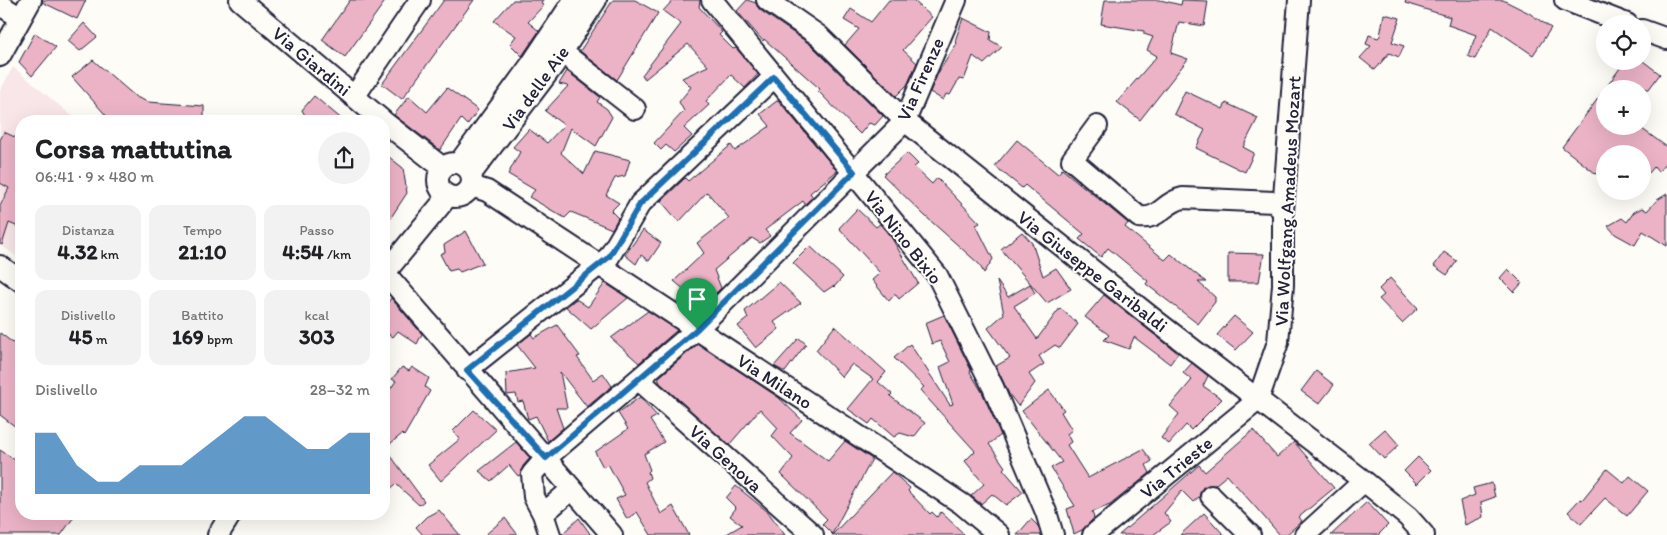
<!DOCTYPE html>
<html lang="it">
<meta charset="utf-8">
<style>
body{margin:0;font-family:Itim,sans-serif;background:#f2f2f2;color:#202124;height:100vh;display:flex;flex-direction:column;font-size:19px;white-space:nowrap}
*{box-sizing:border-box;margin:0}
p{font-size:16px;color:#757577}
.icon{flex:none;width:28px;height:28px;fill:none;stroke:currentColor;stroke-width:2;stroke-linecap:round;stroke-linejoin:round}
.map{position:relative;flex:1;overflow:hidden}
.panel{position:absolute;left:15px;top:115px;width:375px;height:405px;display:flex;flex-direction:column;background:#fff;border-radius:20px;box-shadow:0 5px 20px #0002}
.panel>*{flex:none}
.buttons{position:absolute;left:1596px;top:15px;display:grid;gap:10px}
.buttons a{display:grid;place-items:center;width:55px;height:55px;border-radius:50%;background:#fff;box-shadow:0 5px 20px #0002;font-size:25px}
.pin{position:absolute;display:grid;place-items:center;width:42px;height:42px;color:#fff;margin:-51px -21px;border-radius:50% 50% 50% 0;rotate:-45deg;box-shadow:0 0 5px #0007}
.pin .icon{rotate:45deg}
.round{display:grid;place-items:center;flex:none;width:52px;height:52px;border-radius:26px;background:#f2f2f2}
.headline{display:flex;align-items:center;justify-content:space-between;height:85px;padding:0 20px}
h1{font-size:28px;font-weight:800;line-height:38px}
.metrics{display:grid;grid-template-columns:repeat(3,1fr);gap:8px;height:85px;padding:5px 20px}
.metrics div{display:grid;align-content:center;border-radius:12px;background:#f2f2f2;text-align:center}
.metrics b{font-size:21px;font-weight:800}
.metrics small{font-size:14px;font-weight:400}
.metrics p{font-size:14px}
.chart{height:140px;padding:10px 20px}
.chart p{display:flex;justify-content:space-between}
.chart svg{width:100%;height:90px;margin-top:5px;fill:#1f6fb2;opacity:.7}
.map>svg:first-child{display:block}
</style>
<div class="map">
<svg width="1667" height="535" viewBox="0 0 1667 535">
<rect width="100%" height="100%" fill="#fdfcf7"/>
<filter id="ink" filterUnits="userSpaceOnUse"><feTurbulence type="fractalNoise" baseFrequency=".02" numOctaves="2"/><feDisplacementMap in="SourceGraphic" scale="10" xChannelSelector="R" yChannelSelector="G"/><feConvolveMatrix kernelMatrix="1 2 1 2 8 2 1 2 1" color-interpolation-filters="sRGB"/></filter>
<g filter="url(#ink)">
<path fill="#f8e6e9" d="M13,67L78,121H21V260L0,244V91Z"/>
<path fill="#ecb3c7" stroke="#22223b" d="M43,0H86L77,19L42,2Z
M350,0H386L345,57L322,40Z
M444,0H474L402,99L382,84Z
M513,0H543L541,4L544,5L528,22L539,31L522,56L510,44L516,36L494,21Z
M613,0H635L658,13L617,80L580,51Z
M673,0H700L699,7L722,32L719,35L733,49L736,48L758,74L745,88L731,75L706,101L709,105L684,128L692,136L674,152L666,145L661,150L654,143L684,111L679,102L691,87L682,78L708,66L688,44L645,79L642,75L681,24L663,11Z
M747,0L756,3L760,10L811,45L883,116L875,125L869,123L860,134L818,91L820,89L764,39L763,41L737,11Z
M889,0H913L932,17L903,50L917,63L907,85L896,96L845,45L859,29L844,20L851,9L871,22Z
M1105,0H1160L1181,5L1182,0L1208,1L1204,26L1179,22L1171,53L1188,59L1140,120L1117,102L1157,56L1147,50L1153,37L1144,34V31L1101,24Z
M1406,0H1503L1529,13L1551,28L1533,55L1492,27L1475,59L1468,56L1476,35L1448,25L1450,17L1405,3Z
M1384,14L1400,18L1392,42L1404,46L1399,57L1389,53L1375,70L1360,58L1371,46L1366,44L1369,35L1378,38L1380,36Z
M963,18L991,32L990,40L1002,47L984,64L973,56L964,80L959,79L950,95L946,94L943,100L930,92L938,73L957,43L955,41Z
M84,23L97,37L80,51L68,41Z
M35,33L56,47L32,76L19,62Z
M93,60L136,97L148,102L204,106V121H111L72,77Z
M1625,61H1643L1660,74L1649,89H1605Z
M567,71L600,97L597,102L607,109L612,117L596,146L571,128L561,153L584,174L595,151L630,160L625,176L615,178L606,195L619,203L611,211L618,218L612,229L571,212L565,218L529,197L535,190L508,174L520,152L513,147L529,129L547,143L564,125L545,111L568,86L559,84Z
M447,88L478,110L467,125L461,119L440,150L394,115L409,96L427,112Z
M1605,89V126H1638L1667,147V162L1658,172L1654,167L1649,173L1642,167V154H1605V181L1562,147Z
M1185,91L1223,109L1226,103L1258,118L1243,147L1254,153L1245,172L1196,148L1205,130L1174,114Z
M314,96L344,121H308L302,110Z
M778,100L837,171L810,193L813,197L805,204L803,201L765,230L770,236L760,243L752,238L714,270L721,288L713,296L706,290L690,311L679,303L686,291L674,281L704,253L697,243L729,218L707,192L679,222L661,201L685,178L688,181L731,145L735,151L770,126L760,114Z
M4,132L21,140V228L9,223L2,245L0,244V206L9,188L0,183V140Z
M1017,140L1058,174L1062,169L1128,223L1125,227L1165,260L1171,254L1206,282H1198L1215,297V302L1198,324L1146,284L1148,281L1108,248L1101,257L1079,239L1084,234L1025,185L1022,188L995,166Z
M384,153L403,168L407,193L384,228Z
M907,153L918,164L914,167L932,184L937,178L980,223L976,225L993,259L984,273L979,264L924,215L883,175Z
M1667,194V246L1643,231L1635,245L1615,234L1608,226L1622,218L1627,222L1634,212L1642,208L1647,211L1657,200Z
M857,209L876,227L880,224L891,237L918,283L899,299L895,294L889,301L872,280L880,273L839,228Z
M643,230L661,243L649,261L641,255L636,264L625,255Z
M466,231L483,263L460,272L457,269L449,271L440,254L445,252L444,245Z
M1022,232L1032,243L1043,276L1056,268L1071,289L1047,303L1001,249Z
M810,246L843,277L834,287L833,286L824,292L793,263Z
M1444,252L1457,261L1447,275L1434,266Z
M1228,253L1264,254L1259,282H1228Z
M1508,269L1522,283L1514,292L1500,278Z
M1390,278L1418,308L1402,323L1379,299L1384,295L1379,289Z
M997,281L1008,297L1030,284L1035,293L1014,306L1037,339L1060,308L1078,324L1060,348L1055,345L1039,356L1044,364L1029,374L1035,383L1018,406L1009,394L996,366L1010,358L988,328L1004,314Z
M779,282L801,303L774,322L779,329L756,348L738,326L748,318L745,311Z
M605,283L628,298L591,329L566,307L576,299L588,307Z
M1104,295L1178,353L1170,364L1134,337L1129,349L1104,340L1109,335L1085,317Z
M391,298L422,334L417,344L398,331L393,337L384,331V308Z
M648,311L677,330L639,363L611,338Z
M944,315L971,370L970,372L982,392L1001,435L989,444L1005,467L1003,469L1023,492L1006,505L992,494L981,504L971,496L984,484L965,461L975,451L920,390L924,387L894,358L910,344L950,405L953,404L940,367L950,362L940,341L932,344L925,323Z
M1234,316L1253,332L1236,350L1217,335Z
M557,325L580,356L577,357L593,380L603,373L612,386L587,407L560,372L567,408H556L563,428L548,441L536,416L528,419L523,401L518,402L516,394L507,395L506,373L535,368L517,345L531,334L534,338Z
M835,326L886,372L878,382L892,394L890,396L925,423L914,437L900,433L894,437L873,419L869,424L848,409L873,379L852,364L842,377L816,350Z
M0,333L21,349V419L16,427L0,415Z
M799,338L806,344L785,372L774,366Z
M698,344L778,397L802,420L790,433L828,461L845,441L872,459L832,534L822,524L827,519L781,474L793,458L772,436L778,428L760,409L729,445L660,383L658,378Z
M1192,363L1208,376L1203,386L1222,399L1191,430L1186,425L1169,444L1161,438L1179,414L1170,406L1192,380L1183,373Z
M402,367L409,371L412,367L429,378L425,387L430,391L404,436L402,434L385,448L424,501L419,505L396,484L389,490L384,483V398L396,381L392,379Z
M1316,371L1334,385L1319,404L1301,391Z
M1049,390L1064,410L1061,412L1072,430L1067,434L1071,442L1067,445L1088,478L1143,449L1152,461L1146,465L1150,473L1110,505L1092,512L1094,518L1082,530L1074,534L1067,509L1075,506L1051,468L1062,462L1022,411Z
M640,397L657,416L650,420L664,442L644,454L650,470L648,472L650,478L645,482L661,514L673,506L689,535H651L637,512L627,519L616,499L625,495L608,464L603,467L595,452L628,429L618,413Z
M474,410L496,430L441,481L428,465L460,439L453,431Z
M1385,429L1399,445L1384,459L1369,443Z
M1253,430L1277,457L1294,442L1334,488L1299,517L1302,521L1286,535H1280L1227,475L1215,485L1203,487L1199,497L1193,502L1182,491L1164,513L1171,522L1153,535H1119L1199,465L1205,472Z
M516,442L530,458L523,466L520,475L518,476L509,465L491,481L479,471Z
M0,450L21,464V514H76L61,535H0Z
M1418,457L1431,470L1417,484L1404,471Z
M1607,469L1624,483L1630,476L1648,491L1627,516L1605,498L1581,524L1568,512L1580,499L1582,500Z
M892,472L910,488L908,491L930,514L932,512L937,517L941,512L965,535H832Z
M1492,483L1495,497L1481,502L1483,517L1465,525L1460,501L1475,495L1473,488Z
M736,486L768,512L785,535H725L742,525L730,516L736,508L726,498Z
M1367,502L1388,525L1378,535H1331Z
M439,510L460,535H423L416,527L426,517Z
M1204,513L1224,535H1180Z
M505,518L518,535H485Z
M579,518L591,535H562V534Z
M1031,519L1038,526L1041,535H1017Z"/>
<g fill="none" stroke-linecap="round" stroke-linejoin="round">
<g stroke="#22223b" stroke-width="24">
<path id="minor" d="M240,0L383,121
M712,0L937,275L993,387L1046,512L1053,535
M767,0L819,36L905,121L1156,321L1364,481L1408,517L1424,535
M1565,0L1627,24
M0,5L21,18
M1642,30L1667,39
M553,45L635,109
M0,56L31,0
M354,97L420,0
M384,122L443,168
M1097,126L1072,160L1139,217C1160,220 1162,203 1183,198L1274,202L1283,211
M438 180a17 17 0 1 1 34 0a17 17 0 1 1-34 0Z
M459,163L530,66L574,0
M471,174L553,66L596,0
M471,186L487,191L962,504L999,535
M0,266L21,281
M385,273L612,535
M384,274L448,196
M467,370L609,257L640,204L774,77
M639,380L813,535
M572,489L543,514L534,497L532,474L546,458L697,329L905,121L956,0
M1211,496L1250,535
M543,514L550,535
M218,535L231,514
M1093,535L1258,400L1278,342L1283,285V211L1299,0
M1305,535L1364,481"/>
</g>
<use href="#minor" stroke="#fdfcf7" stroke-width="20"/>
</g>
</g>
<g fill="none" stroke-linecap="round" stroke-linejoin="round" filter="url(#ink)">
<g stroke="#fff" stroke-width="10">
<path id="route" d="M774,77L854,172L697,329L546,458L467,370L609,257L640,204Z"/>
</g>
<use href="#route" stroke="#1f6fb2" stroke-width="6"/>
</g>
<g text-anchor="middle" stroke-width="4" stroke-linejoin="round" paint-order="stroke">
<g font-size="19" fill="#22223b" stroke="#fdfcf7">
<text transform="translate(312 61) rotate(40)" y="7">Via Giardini</text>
<text transform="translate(920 79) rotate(-66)" y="7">Via Firenze</text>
<text transform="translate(535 88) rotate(-54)" y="7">Via delle Aie</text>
<text transform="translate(1287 201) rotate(-87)" y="7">Via Wolfgang Amadeus Mozart</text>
<text transform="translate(904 237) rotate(52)" y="7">Via Nino Bixio</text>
<text transform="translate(1093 271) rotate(38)" y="7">Via Giuseppe Garibaldi</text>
<text transform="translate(775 381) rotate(33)" y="7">Via Milano</text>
<text transform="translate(726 458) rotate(42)" y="7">Via Genova</text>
<text transform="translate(1176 467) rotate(-39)" y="7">Via Trieste</text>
</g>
</g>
</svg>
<div class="buttons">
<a><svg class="icon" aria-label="locate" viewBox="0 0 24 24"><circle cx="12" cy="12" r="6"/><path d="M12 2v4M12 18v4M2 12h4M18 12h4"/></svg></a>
<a>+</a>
<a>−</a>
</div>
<div class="pin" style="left:697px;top:329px;background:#1e9e55"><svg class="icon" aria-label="arrive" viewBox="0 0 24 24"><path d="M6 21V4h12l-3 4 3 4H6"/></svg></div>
<section class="panel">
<div class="headline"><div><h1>Corsa mattutina</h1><p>06:41 · 9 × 480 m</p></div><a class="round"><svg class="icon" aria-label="share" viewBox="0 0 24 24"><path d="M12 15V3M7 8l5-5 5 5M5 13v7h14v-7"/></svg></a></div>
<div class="metrics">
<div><p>Distanza</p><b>4.32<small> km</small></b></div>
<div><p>Tempo</p><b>21:10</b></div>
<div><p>Passo</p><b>4:54<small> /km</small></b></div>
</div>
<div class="metrics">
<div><p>Dislivello</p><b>45<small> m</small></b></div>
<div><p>Battito</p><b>169<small> bpm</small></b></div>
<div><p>kcal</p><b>303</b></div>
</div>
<div class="chart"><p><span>Dislivello</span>28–32 m</p>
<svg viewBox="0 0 160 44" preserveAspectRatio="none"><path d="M0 44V14L10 14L20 30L30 38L40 38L50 30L60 30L70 30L80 22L90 14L100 6L110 6L120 14L130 22L140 22L150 14L160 14V44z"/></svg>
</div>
</section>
</div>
